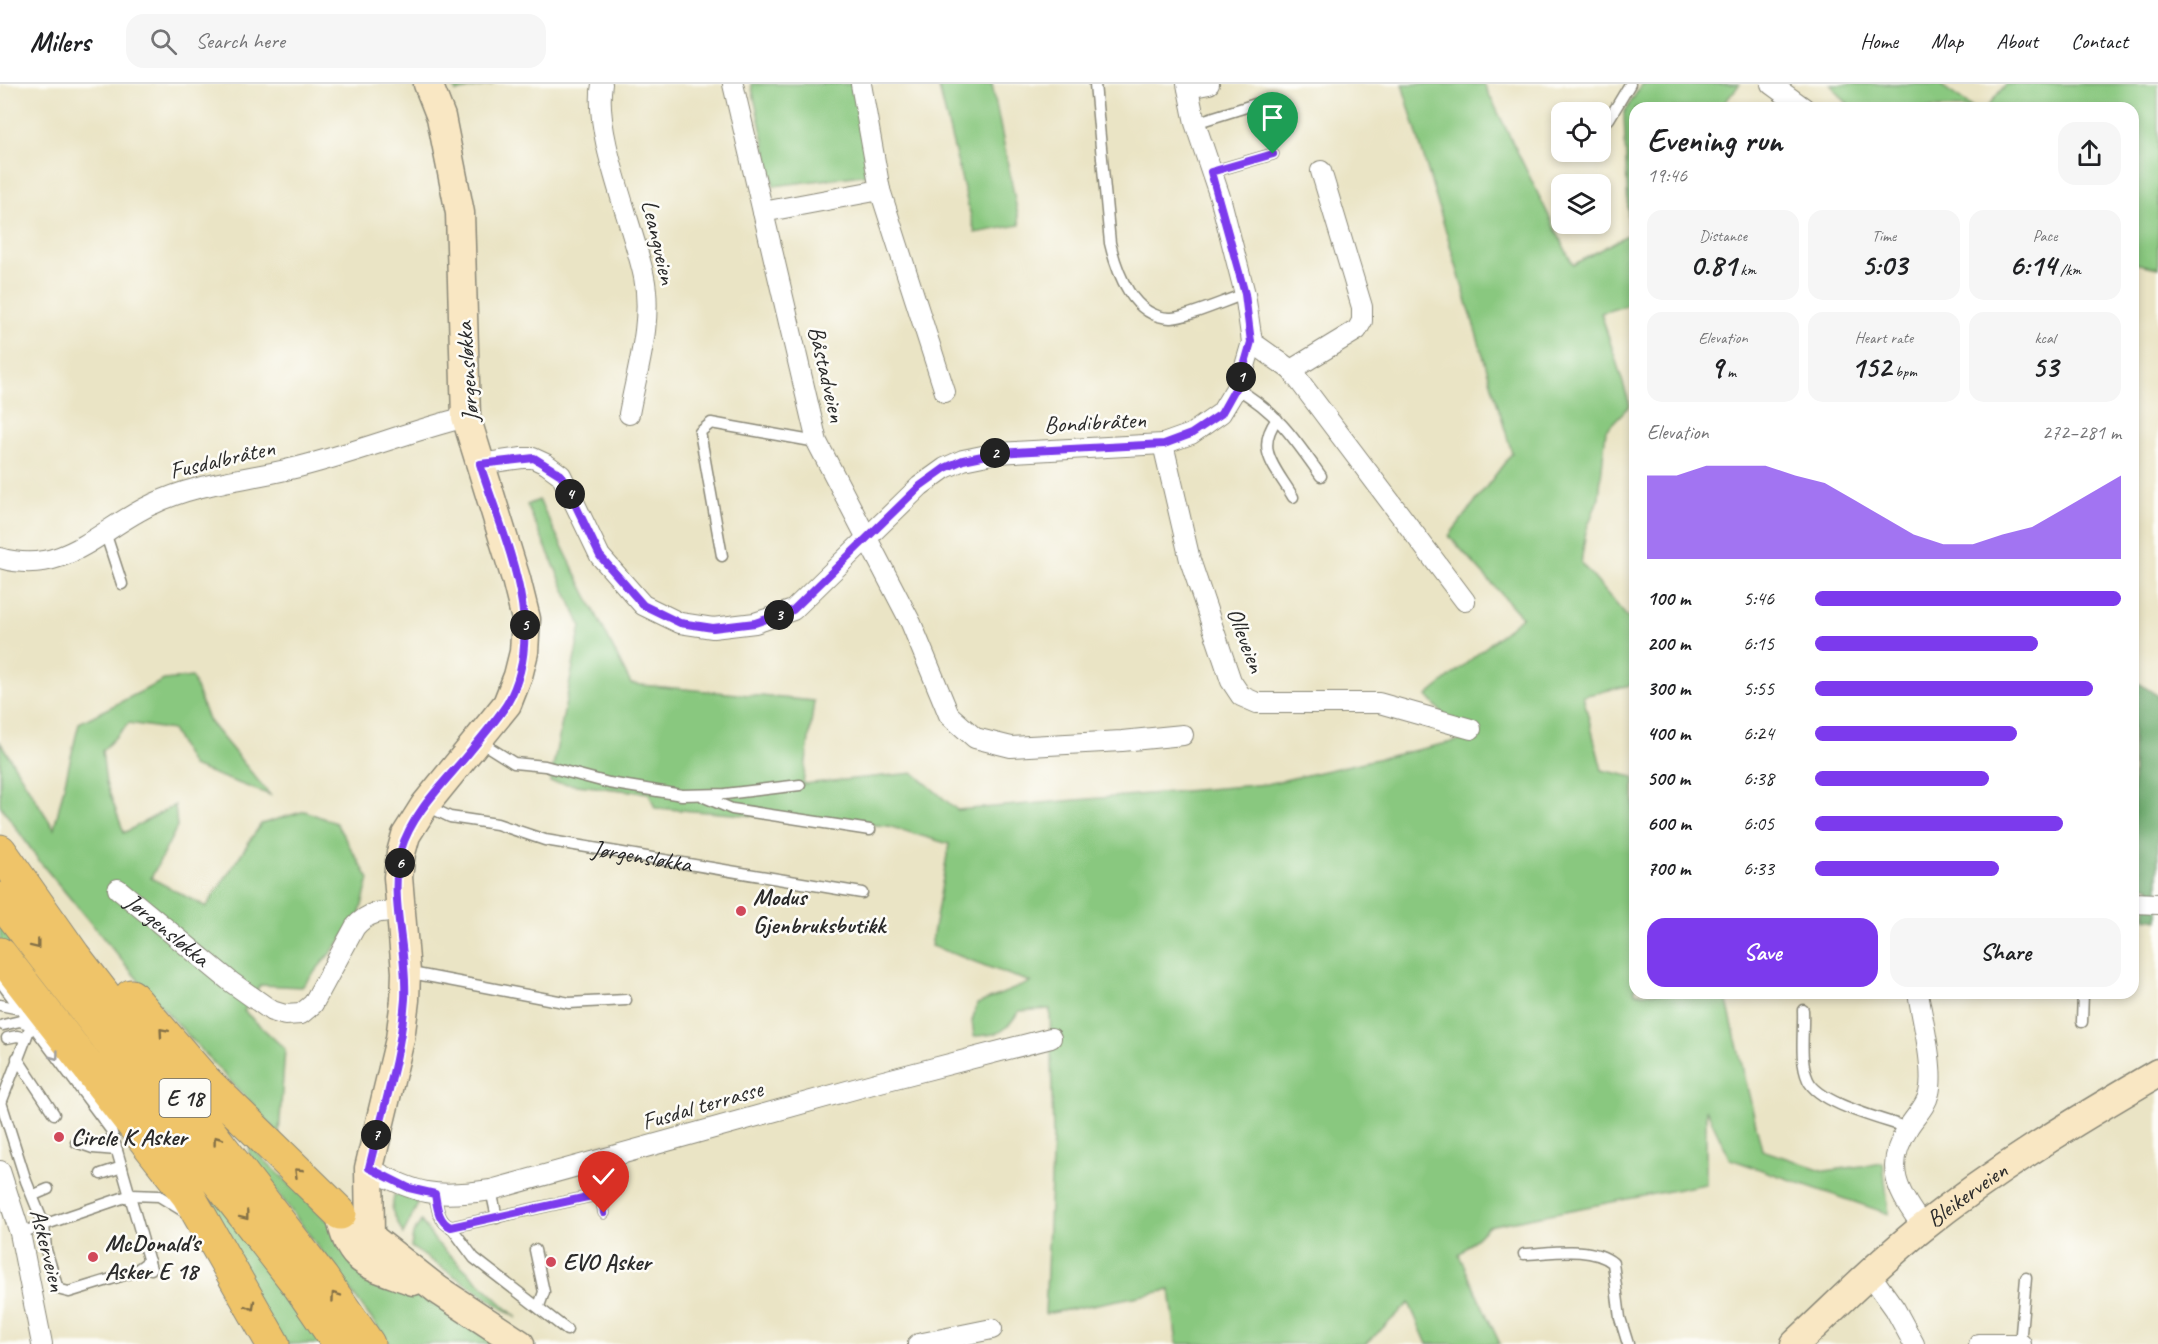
<!DOCTYPE html>
<meta charset="utf-8">
<style>
body{margin:0;font-family:Caveat,sans-serif;background:#f6f6f6;color:#202124;height:100vh;display:flex;flex-direction:column;font-size:22px;white-space:nowrap}
*{box-sizing:border-box;margin:0}
p{font-size:20px;color:#757577}
.icon{flex:none;width:33px;height:33px;fill:none;stroke:currentColor;stroke-width:2;stroke-linecap:round;stroke-linejoin:round}
.map{position:relative;flex:1;overflow:hidden}
.details{position:absolute;left:1629px;top:18px;width:510px;height:897px;display:flex;flex-direction:column;background:#fff;border-radius:18px;box-shadow:0 3px 9px #0003}
.details>*{flex:none}
.tools{position:absolute;left:1551px;top:18px;display:grid;gap:12px}
.tools a{display:grid;place-items:center;width:60px;height:60px;border-radius:12px;background:#fff;box-shadow:0 3px 9px #0003;font-size:30px}
.pin{position:absolute;display:grid;place-items:center;width:51px;height:51px;color:#fff;margin:-62px -26px;border-radius:50% 50% 50% 0;rotate:-45deg;box-shadow:0 0 6px #0007}
.pin .icon{rotate:45deg}
.km{position:absolute;width:30px;height:30px;margin:-15px;border-radius:50%;background:#222;color:#fff;font-size:16px;line-height:30px;text-align:center}
.round{display:grid;place-items:center;flex:none;width:63px;height:63px;border-radius:18px;background:#f6f6f6}
.overview{display:flex;align-items:center;justify-content:space-between;height:102px;padding:0 18px}
h1{font-size:33px;font-weight:700;line-height:45px}
.metrics{display:grid;grid-template-columns:repeat(3,1fr);gap:9px;height:102px;padding:6px 18px}
.metrics div{display:grid;align-content:center;border-radius:15px;background:#f6f6f6;text-align:center}
.metrics b{font-size:30px;font-weight:700}
.metrics small{font-size:16px;font-weight:400}
.metrics p{font-size:16px}
.chart{height:168px;padding:12px 18px}
.chart p{display:flex;justify-content:space-between}
.chart svg{width:100%;height:108px;margin-top:6px;fill:#7c3aed;opacity:.7}
.button{display:flex;gap:12px;margin-top:auto;padding:12px 18px}
.button a{flex:1;height:69px;border-radius:18px;background:#7c3aed;color:#fff;font-size:24px;font-weight:700;line-height:69px;text-align:center}
.button a+a{background:#f6f6f6;color:#202124}
ul{padding:0 18px;list-style:none;font-size:20px}
li{display:grid;grid-template-columns:96px 72px 1fr;align-items:center;height:45px}
li i{height:15px;border-radius:8px;background:#7c3aed}
header{display:flex;align-items:center;gap:36px;box-sizing:border-box;height:84px;padding:0 30px;background:#fff;border-bottom:2px solid #e0e0e0}
header strong{font-size:28px}
nav{display:flex;gap:33px;margin-inline-start:auto;font-size:21px}
.search{width:420px;height:54px;background:#f6f6f6;display:flex;align-items:center;gap:15px;box-sizing:border-box;padding:0 21px;border-radius:18px;color:#757577;font-size:22px}
.map>svg:first-child{display:block}
</style>
<header>
<strong>Milers</strong>
<div class="search"><svg class="icon" aria-label="search" viewBox="0 0 24 24"><circle cx="10" cy="10" r="6"/><path d="M15 15l6 6"/></svg>Search here</div>
<nav><a>Home</a><a>Map</a><a>About</a><a>Contact</a></nav>
</header>
<div class="map">
<svg width="2158" height="1260" viewBox="0 0 2158 1260">
<rect width="100%" height="100%" fill="#fdfcf7"/>
<filter id="ink" filterUnits="userSpaceOnUse"><feTurbulence type="fractalNoise" baseFrequency=".0167" numOctaves="2"/><feDisplacementMap in="SourceGraphic" scale="12" xChannelSelector="R" yChannelSelector="G"/><feConvolveMatrix kernelMatrix="1 2 1 2 8 2 1 2 1" color-interpolation-filters="sRGB"/></filter>
<filter id="wash" filterUnits="userSpaceOnUse"><feTurbulence type="fractalNoise" baseFrequency=".008" numOctaves="4" result="noise"/><feDisplacementMap in="SourceGraphic" scale="24" xChannelSelector="R" yChannelSelector="G"/><feGaussianBlur stdDeviation="1.35" result="paint"/><feColorMatrix in="noise" values="0 0 0 0 0 0 0 0 0 0 0 0 0 0 0 0 0 1.4 0 .05"/><feComposite in="paint" operator="in"/></filter>
<g filter="url(#wash)">
<rect width="100%" height="100%" fill="#eae4c5"/>
<path fill="#89c87f" stroke="#5a7a55" stroke-width="1.5" d="M453,0H493L456,8Z
M751,0H854L870,90L774,102Z
M938,0H992L1020,141L975,149Z
M1402,0H1484L1573,181L1629,150L1624,29L1642,0H1740L1720,24H1635V219L1601,229L1630,321L1606,346L1599,413L1586,447L1581,479L1635,542V600L1583,612L1602,686L1634,693L1635,909H1725L1762,1066L1825,1087L1883,1079L1889,1130L1730,1075L1706,1025V1100L1488,1142L1459,1171L1500,1260H1427L1409,1219L1366,1260H1177L1170,1206L1045,1230L1053,1052L1050,925L1019,927C1005,949 1000,951 974,952L972,937L977,920L1031,898C996,887 965,873 931,862L949,760L888,742L655,724L649,709L550,698L581,542L527,421L539,416L631,600L814,617L803,700L914,689L957,726L1267,700L1465,655L1427,612L1522,533L1449,452L1512,369Z
M1830,0H1939L1973,24H1851Z
M2006,0H2158V184L2133,179V24H1986Z
M192,593L208,636L270,711L192,682L172,646L129,639L102,667L106,699L124,749L175,721L177,743L151,794L206,823L261,740L305,727L336,739L369,795L358,836L302,903L260,901L244,927L285,965L279,1050L149,909L40,778L0,721V658L54,745L79,639L164,596Z
M0,827L327,1260H286L0,857Z
M250,1062L393,1199L443,1225L495,1260H390L249,1070Z
M394,1111H407L417,1117V1122L403,1150L392,1126Z
M421,1137L436,1158L517,1234L411,1163L413,1150Z"/>
<path fill="#6eac6e" stroke="#4c6c4c" stroke-width="1.5" d="M2133,595L2158,612V836L2145,834L2150,802L2133,803Z"/>
</g>
<g filter="url(#ink)">
<g fill="none" stroke-linecap="round" stroke-linejoin="round">
<g stroke="#8a8878" stroke-width="13">
<g id="lane">
<path d="M1095,0L1110,159C1117,189 1133,233 1170,234C1184,235 1229,215 1245,210"/>
<path d="M1609,35L1630,0"/>
<path d="M1195,39L1262,18"/>
<path d="M1211,88L1273,70"/>
<path d="M1236,304C1277,328 1294,354 1321,392"/>
<path d="M1277,335C1254,366 1276,384 1293,413"/>
<path d="M105,448L122,500"/>
<path d="M722,472L700,348L711,339L817,358"/>
<path d="M479,657L514,679L545,682L609,699L682,711L725,710L800,701"/>
<path d="M704,713L732,725L870,746"/>
<path id="s1" d="M425,721L450,733L497,740L545,756L862,809"/>
<path d="M406,888L569,919L626,916"/>
<path d="M0,897L111,1046L151,1185"/>
<path d="M0,921L20,925"/>
<path d="M1803,926C1804,947 1799,977 1808,996C1819,1020 1883,1035 1908,1044"/>
<path d="M2082,938L2083,909"/>
<path d="M7,954L17,952L26,954"/>
<path d="M17,974L54,1030"/>
<path d="M0,1015L26,1097L44,1141L46,1166L57,1202L61,1206L69,1208L134,1188L149,1177"/>
<path d="M1,1019L31,941L20,937L3,941"/>
<path d="M76,1058L93,1064L117,1066"/>
<path d="M595,1077L604,1129"/>
<path d="M101,1090L122,1083"/>
<path d="M491,1106L497,1134"/>
<path d="M435,1110C437,1122 438,1138 451,1143L601,1110"/>
<path d="M34,1111L48,1105"/>
<path d="M451,1143L474,1174L567,1246"/>
<path d="M20,1149L131,1111L159,1112L185,1128"/>
<path d="M535,1166L544,1208L539,1222"/>
<path d="M1524,1170C1550,1169 1592,1161 1613,1179L1620,1234L1628,1260"/>
<path d="M2020,1260L2026,1194"/>
</g>
</g>
<g stroke="#8a8878" stroke-width="22">
<g id="street">
<path d="M602,0C593,50 633,140 644,193C653,237 637,286 629,330"/>
<path d="M733,0L763,128L880,106L861,0"/>
<path d="M1771,0L1804,24"/>
<path d="M1188,4L1209,0"/>
<path d="M880,106L945,308"/>
<path d="M763,128L817,358L911,539L949,631L975,654L1011,663L1122,657L1183,651"/>
<path d="M1252,258L1291,286L1465,517"/>
<path d="M1291,286L1357,246L1362,237V223L1321,87"/>
<path d="M1163,360L1190,476L1231,597L1241,612L1257,619H1379L1471,645"/>
<path d="M480,380L522,374H533L546,380L561,391L600,472L643,521L680,539L713,544L755,539L793,526L920,402L945,384L963,376L997,369L1163,360L1191,350L1221,329L1241,296L1252,258L1245,210L1220,113L1195,39L1187,0"/>
<path d="M0,474C65,493 100,444 153,420C196,399 244,396 290,385C350,371 406,348 466,333"/>
<path id="s2" d="M118,805L231,898L272,927L285,931L301,930L313,920L355,843C368,828 380,827 400,827"/>
<path d="M2133,819L2158,820"/>
<path d="M1918,909C1922,934 1935,986 1929,1009C1926,1023 1915,1032 1908,1044C1882,1084 1899,1109 1923,1143"/>
<path d="M369,1084C417,1111 436,1114 491,1106L876,999L1051,954"/>
<path d="M0,1087L20,1149L42,1260"/>
<path d="M1870,1190L1895,1225L1914,1260"/>
<path d="M918,1260L992,1245"/>
<path d="M1979,1260H2021"/>
</g>
</g>
<g stroke="#8a8878" stroke-width="31">
<g id="secondary">
<path d="M340,1129C348,1181 369,1180 413,1197"/>
<path d="M354,1140L438,1206L520,1260"/>
<path d="M370,1152L369,1084L400,955L405,916L406,888L398,793L401,769L406,751L425,721L507,620L518,592L524,568L526,535L516,495L466,333L460,129L441,33L428,0"/>
<path id="s3" d="M1795,1260C1837,1221 1878,1179 1922,1144C1996,1085 2077,1036 2158,989"/>
</g>
</g>
<g stroke="#8a8878" stroke-width="35">
<path id="highway" d="M0,767L74,872L322,1194L368,1260
M0,815L300,1203L339,1260
M0,870L188,1111L273,1260
M131,912L205,997L340,1129"/>
</g>
<use href="#lane" stroke="#fff" stroke-width="10"/>
<use href="#street" stroke="#fff" stroke-width="20"/>
<use href="#secondary" stroke="#f9e7c3" stroke-width="28"/>
<use href="#highway" stroke="#efc469" stroke-width="33"/>
</g>
<defs><path id="oneway-chevron" d="M-2-3.5L2.5 0L-2 3.5" fill="none" stroke-width="1.6" stroke-linecap="round" stroke-linejoin="round" transform="scale(1.5)"/></defs>
<g stroke="#837047">
<use href="#oneway-chevron" transform="translate(36 861) rotate(52)"/>
<use href="#oneway-chevron" transform="translate(163 948) rotate(-131)"/>
<use href="#oneway-chevron" transform="translate(217 1056) rotate(-127)"/>
<use href="#oneway-chevron" transform="translate(298 1088) rotate(-136)"/>
<use href="#oneway-chevron" transform="translate(245 1132) rotate(52)"/>
<use href="#oneway-chevron" transform="translate(335 1212) rotate(-125)"/>
<use href="#oneway-chevron" transform="translate(251 1222) rotate(60)"/>
</g>
<use stroke="#a0a0a0" href="#oneway-chevron" transform="translate(55 972) rotate(53)"/>
</g>
<g fill="none" stroke-linecap="round" stroke-linejoin="round" filter="url(#ink)">
<g stroke="#fff" stroke-width="12">
<path id="route" d="M604,1129L601,1110L451,1143C438,1138 437,1122 435,1110L409,1104L369,1084C382,1029 401,972 405,915C408,867 388,813 401,766C412,729 444,699 468,670C481,654 496,637 507,620C550,545 503,454 480,380L534,374L561,391L600,472L643,521L680,539L713,544L755,539L793,526L920,402L945,384L963,376L997,369L1164,360L1191,350L1221,330L1240,296L1251,258L1245,210L1211,88L1273,70"/>
</g>
<use href="#route" stroke="#7c3aed" stroke-width="8"/>
</g>
<g fill="#d1495b" stroke="#fdfcf7" stroke-width="2">
<circle cx="741" cy="827" r="6"/>
<circle cx="59" cy="1053" r="6"/>
<circle cx="93" cy="1173" r="6"/>
<circle cx="551" cy="1178" r="6"/>
</g>
<g text-anchor="middle" stroke-width="5" stroke-linejoin="round" paint-order="stroke">
<rect fill="#fdfcf7" stroke="#6a6a68" stroke-width="1.5" x="159.5" y="995" width="51" height="38" rx="4.5"/>
<g font-size="22" font-weight="bold" fill="#2b2b2b">
<text x="185" y="1022">E 18</text>
</g>
<g font-size="24" fill="#2b2b2b" stroke="#fdfcf7">
<text transform="translate(659 158) rotate(77)" y="8">Leangveien</text>
<text transform="translate(467 288) rotate(-94)" y="8">Jørgensløkka</text>
<text transform="translate(827 290) rotate(77)" y="8">Båstadveien</text>
<text transform="translate(1095 338) rotate(-3)" y="8">Bondibråten</text>
<text transform="translate(222 375) rotate(-13)" y="8">Fusdalbråten</text>
<text transform="translate(1246 556) rotate(69)" y="8">Olleveien</text>
<text dy="8" stroke="none"><textPath href="#s1" startOffset="224">Jørgensløkka</textPath></text>
<text dy="8" stroke="none"><textPath href="#s2" startOffset="64">Jørgensløkka</textPath></text>
<text transform="translate(702 1021) rotate(-16)" y="8">Fusdal terrasse</text>
<text dy="8" stroke="none"><textPath href="#s3" startOffset="228">Bleikerveien</textPath></text>
<text transform="translate(48 1166) rotate(76)" y="8">Askerveien</text>
</g>
<g font-size="24" font-weight="bold" fill="#2b2b2b" stroke="#fdfcf7" text-anchor="start">
<text x="753" y="821">Modus<tspan x="753" dy="28">Gjenbruksbutikk</tspan></text>
<text x="71" y="1061">Circle K Asker</text>
<text x="105" y="1167">McDonald's<tspan x="105" dy="28">Asker E 18</tspan></text>
<text x="563" y="1186">EVO Asker</text>
</g>
</g>
</svg>
<div class="tools">
<a><svg class="icon" aria-label="locate" viewBox="0 0 24 24"><circle cx="12" cy="12" r="6"/><path d="M12 2v4M12 18v4M2 12h4M18 12h4"/></svg></a>
<a><svg class="icon" aria-label="layers" viewBox="0 0 24 24"><path d="M12 4l9 5-9 5-9-5zM3 14l9 5 9-5"/></svg></a>
</div>
<div class="pin" style="left:1273px;top:70px;background:#1e9e55"><svg class="icon" aria-label="arrive" viewBox="0 0 24 24"><path d="M6 21V4h12l-3 4 3 4H6"/></svg></div>
<div class="pin" style="left:604px;top:1129px;background:#d93025"><svg class="icon" aria-label="check" viewBox="0 0 24 24"><path d="M5 12l5 5 9-10"/></svg></div>
<b class="km" style="left:1241px;top:293px">1</b>
<b class="km" style="left:995px;top:369px">2</b>
<b class="km" style="left:779px;top:531px">3</b>
<b class="km" style="left:570px;top:410px">4</b>
<b class="km" style="left:525px;top:541px">5</b>
<b class="km" style="left:400px;top:779px">6</b>
<b class="km" style="left:376px;top:1051px">7</b>
<section class="details">
<div class="overview"><div><h1>Evening run</h1><p>19:46</p></div><a class="round"><svg class="icon" aria-label="share" viewBox="0 0 24 24"><path d="M12 15V3M7 8l5-5 5 5M5 13v7h14v-7"/></svg></a></div>
<div class="metrics">
<div><p>Distance</p><b>0.81<small> km</small></b></div>
<div><p>Time</p><b>5:03</b></div>
<div><p>Pace</p><b>6:14<small> /km</small></b></div>
</div>
<div class="metrics">
<div><p>Elevation</p><b>9<small> m</small></b></div>
<div><p>Heart rate</p><b>152<small> bpm</small></b></div>
<div><p>kcal</p><b>53</b></div>
</div>
<div class="chart"><p><span>Elevation</span>272–281 m</p>
<svg viewBox="0 0 160 44" preserveAspectRatio="none"><path d="M0 44V10L10 10L20 6L30 6L40 6L50 10L60 13L70 20L80 27L90 34L100 38L110 38L120 34L130 31L140 24L150 17L160 10V44z"/></svg>
</div>
<ul>
<li><b>100 m</b>5:46<i style="width:100%"></i></li>
<li><b>200 m</b>6:15<i style="width:73%"></i></li>
<li><b>300 m</b>5:55<i style="width:91%"></i></li>
<li><b>400 m</b>6:24<i style="width:66%"></i></li>
<li><b>500 m</b>6:38<i style="width:57%"></i></li>
<li><b>600 m</b>6:05<i style="width:81%"></i></li>
<li><b>700 m</b>6:33<i style="width:60%"></i></li>
</ul>
<div class="button"><a>Save</a><a>Share</a></div>
</section>
</div>
